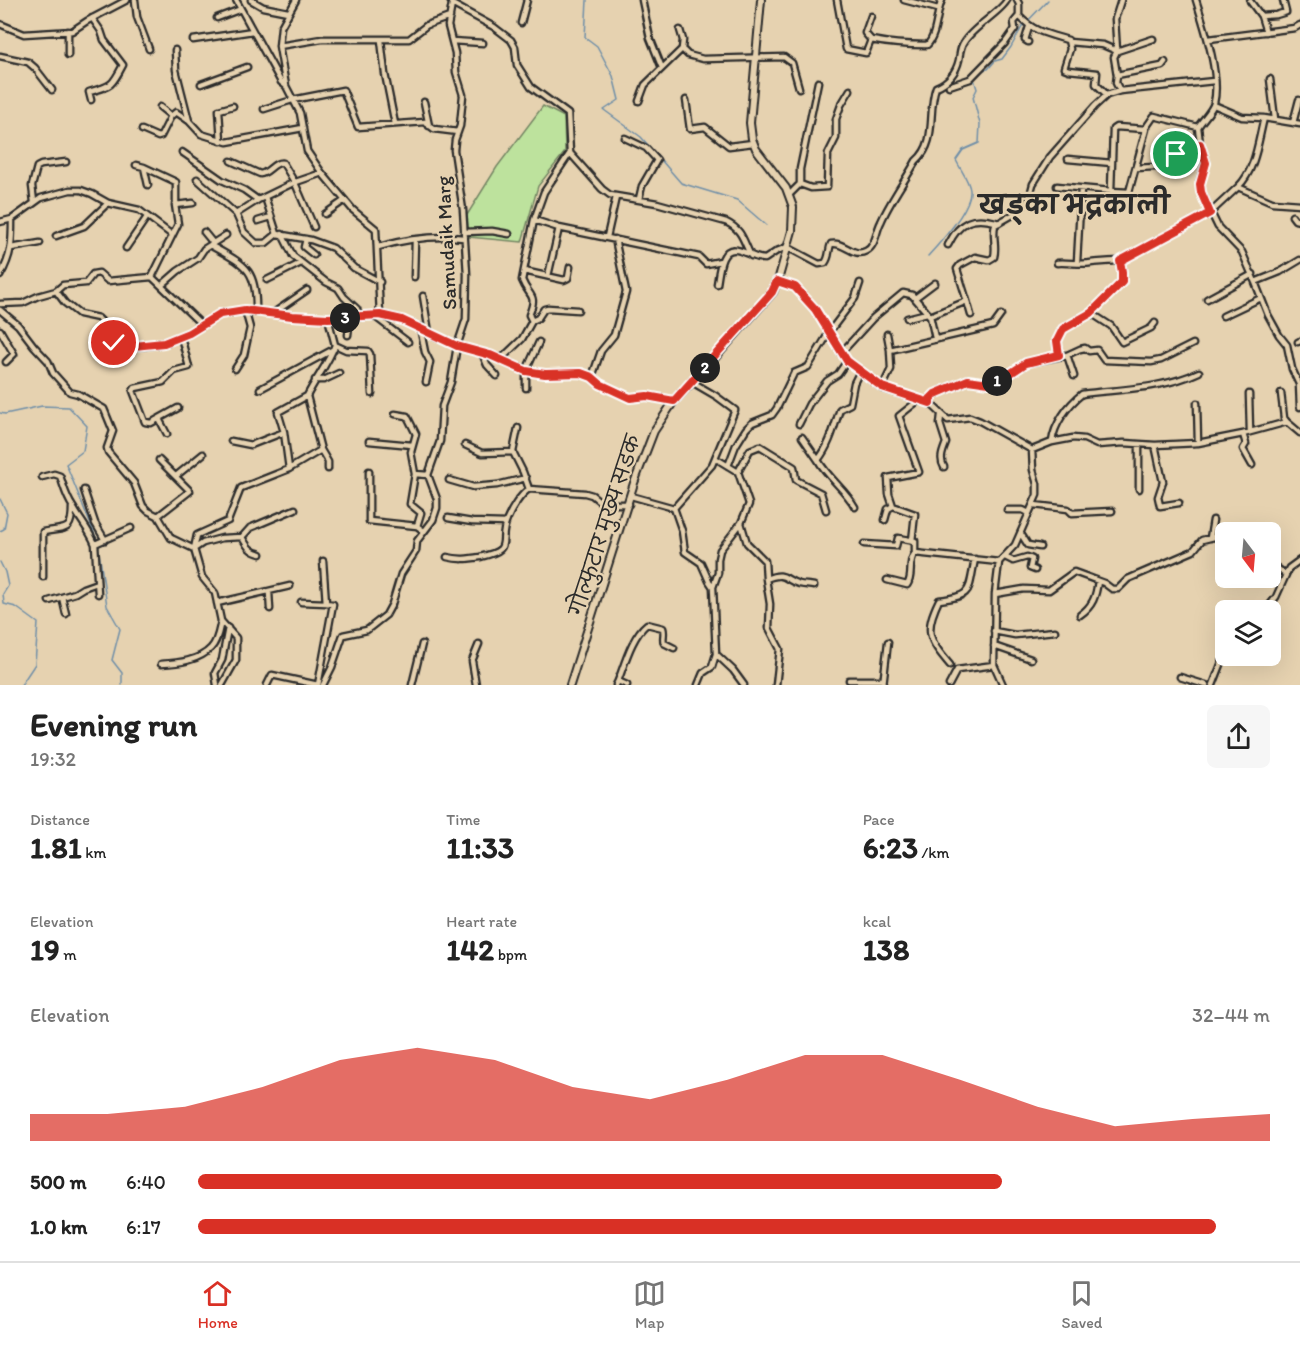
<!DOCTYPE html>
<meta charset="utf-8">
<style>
body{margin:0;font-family:Itim,"Playpen Sans Deva",sans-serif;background:#f6f6f6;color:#222;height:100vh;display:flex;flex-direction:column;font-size:22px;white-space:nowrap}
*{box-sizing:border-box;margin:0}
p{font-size:20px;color:#767676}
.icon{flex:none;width:33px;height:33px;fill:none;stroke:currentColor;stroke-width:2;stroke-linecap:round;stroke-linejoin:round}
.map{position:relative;height:685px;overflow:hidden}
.details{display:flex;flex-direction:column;background:#fff;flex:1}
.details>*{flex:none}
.needle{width:39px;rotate:164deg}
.fabs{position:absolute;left:1215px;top:522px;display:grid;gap:12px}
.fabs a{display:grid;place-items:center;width:66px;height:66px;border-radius:9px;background:#fff;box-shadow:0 6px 24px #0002;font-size:30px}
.pin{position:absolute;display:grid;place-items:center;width:51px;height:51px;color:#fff;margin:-26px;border:3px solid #fff;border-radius:50%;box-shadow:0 2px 6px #0007}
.km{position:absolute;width:30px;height:30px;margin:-15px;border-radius:50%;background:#222;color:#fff;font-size:16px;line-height:30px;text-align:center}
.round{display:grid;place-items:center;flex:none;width:63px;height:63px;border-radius:9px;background:#f6f6f6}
.summary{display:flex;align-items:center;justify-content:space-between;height:102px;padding:0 30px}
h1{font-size:33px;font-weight:800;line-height:45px}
.stats{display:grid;grid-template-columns:repeat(3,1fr);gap:9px;height:102px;padding:6px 30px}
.stats div{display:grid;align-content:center}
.stats b{font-size:30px;font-weight:800}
.stats small{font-size:16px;font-weight:400}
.stats p{font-size:16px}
.chart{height:168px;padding:12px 30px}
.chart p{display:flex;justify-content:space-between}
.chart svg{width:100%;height:108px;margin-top:6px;fill:#d93025;opacity:.7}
ul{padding:0 30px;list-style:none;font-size:20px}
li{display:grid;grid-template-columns:96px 72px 1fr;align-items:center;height:45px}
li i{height:15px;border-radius:8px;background:#d93025}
.tab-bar{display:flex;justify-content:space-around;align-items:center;height:84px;border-top:2px solid #e0e0e0;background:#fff;font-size:16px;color:#767676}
.tab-bar a{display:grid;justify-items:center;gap:3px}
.tab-bar .selected{color:#d93025}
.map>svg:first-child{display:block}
</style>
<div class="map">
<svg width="1300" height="685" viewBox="0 0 1300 685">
<rect width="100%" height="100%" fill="#e6d2b0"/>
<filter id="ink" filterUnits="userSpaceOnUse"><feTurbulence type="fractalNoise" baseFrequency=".0167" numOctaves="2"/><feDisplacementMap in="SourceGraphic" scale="12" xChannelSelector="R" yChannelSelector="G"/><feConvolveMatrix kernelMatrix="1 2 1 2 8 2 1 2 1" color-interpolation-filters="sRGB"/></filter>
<g filter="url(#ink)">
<path fill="#bde29d" stroke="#748664" stroke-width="1.5" d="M543,106L564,117L565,152L538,186L522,242L469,237L467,215L497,167Z"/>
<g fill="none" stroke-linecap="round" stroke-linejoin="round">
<path stroke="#708fa8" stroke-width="1.5" d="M587,0L585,37L597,46L613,76L619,100L604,110L641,137L681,183L737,200L766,225
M928,256C940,243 972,207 970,190C969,180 960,169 956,160L963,150L979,143L980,124L973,97L977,89L974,79L982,70L988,69L995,61L1002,59L1011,47L1022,27L1048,0
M0,413L5,414L42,406L69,407L87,426L83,451L66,464L97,540
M0,499L7,513L4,529L0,531
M98,545L107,606L120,629L112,660L122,673V685
M0,562L5,572L8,586L3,594L4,604L16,607L38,623L35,664L21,685"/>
<g stroke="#2b2b2b" stroke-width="9">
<path id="minor" d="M135,0L137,17L149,49
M236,0L281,82L286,86
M251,0L263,7L288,12
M296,0L281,27L279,46L286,86L300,113L307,151L322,173L353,210L376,229L380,315
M642,0L650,38L662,68
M837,0L846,49L866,53L871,40
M904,0L938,9
M1017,0L1019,4V16C1034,32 1047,34 1068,40L1070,49L1064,68L1069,70L1097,73L1096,84L1107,95L1120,91L1214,81
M1196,0C1204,26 1221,76 1214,103C1212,111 1202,120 1198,127L1200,144L1206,161L1200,181L1201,192L1218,227L1242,252L1255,282
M1250,1L1261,16
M452,4L494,27L511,40L515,47L517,65L531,87L568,114L570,153L602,189L610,195L657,203L726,222C743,230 743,241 751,256
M871,16L865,33L871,40C891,44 906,45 927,45C937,36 936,13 942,0
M217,18L241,9
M521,23L527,0
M0,24L24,34L72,31L87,21L127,0
M1266,32L1261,16L1276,15L1286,12L1283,0
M1209,39L1295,28L1300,25
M193,40L253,31
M381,40L385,74L395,124
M452,41L483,43
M1028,42L1025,40L1029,27
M1069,42L1103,45L1117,51L1115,19L1121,0
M279,46L322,39H409L427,25L450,17
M682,49L688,55L703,59L784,57L792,63L799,88
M175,50L176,70L189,121L201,134L227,142L303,128
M68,55V31
M0,56L28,62L35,68L52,90
M1117,75L1114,57L1117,51L1153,39
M1270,79L1275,119
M201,84L247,67
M949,86L970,79L1005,43L1015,29L1014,22L1019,16
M1120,91L1116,83L1117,75L1162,66L1165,62
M91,100L89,92C112,86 112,86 123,65L104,40L101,31L92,18
M686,100L690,129L705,127L729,146L753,143
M639,101L645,85L682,49L683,40L680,30
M424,102L429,126
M1214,105L1242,117L1264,118C1258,141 1256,169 1238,187L1272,202L1300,204
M160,107L171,116
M264,109L292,100L343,90L358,127L425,122L434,129L458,132
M1264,118L1300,124
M1293,123L1299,100
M142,130L158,137L161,136L171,116L176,112L189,121
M625,138L646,148L657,160L642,186L639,199
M221,141L219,110L233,106
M182,152L222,180L244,190L258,200L293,183L322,173
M570,153L544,192L534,220L522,280C529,298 538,293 529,315L532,321L538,318L544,309L548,308L578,310
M1068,159L1112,163
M231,161L260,174C269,173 274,161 283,163L295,183L314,227
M136,165L144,167L148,185
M144,167L176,182V204
M1136,168L1173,166L1176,154L1200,144
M197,179L236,214L244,232L256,243H266L277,234
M800,184L811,188L827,187L828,154L836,138V119L841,105L850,90
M1057,186L1111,191L1113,129L1116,127L1145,129L1154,116L1198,127
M1111,191L1129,192L1146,129
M789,195L800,184V169L818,82
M265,197L277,234L311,240L333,248L354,268L380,282
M34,202L32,186L37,167L41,165L66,162
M236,214L258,200
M325,214L345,200
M1292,216L1295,220L1300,221
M534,220L559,228L699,257L706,264L721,261
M258,221L271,217
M0,222L12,219
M204,232L213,243
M464,232L492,231L509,234
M282,234L293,256L326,282L338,288L344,297L357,309L360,317
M56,236L84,226L108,203
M607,237L616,197
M306,239L304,247L314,255
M210,245C245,265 257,268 256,311
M948,245C960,221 972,215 999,223
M378,247C406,239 435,235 464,238
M11,248L40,243
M126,248L147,217
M1300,260L1280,272L1255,282L1268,315L1279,335L1287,345L1292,369L1299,384L1300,407
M1077,262L1081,189
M1057,263C1068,262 1081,265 1091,263C1101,262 1109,261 1120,261L1210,213L1238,187
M524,271L564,280L568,278L570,267
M0,276C12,255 12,242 12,219L41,198L70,190H81L92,194L108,203L139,210L172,235
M548,276L559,228
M152,277L178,224L175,205L193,203
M414,277L415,240
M267,280L301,263
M777,281L795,287L815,309L847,361L882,388
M717,284C719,274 720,246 737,250C748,252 754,259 765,259L777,251L787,247L819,264L825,263C830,257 828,251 831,244C844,241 853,258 866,251C876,246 876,231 881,222C890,201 905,181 916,161C938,142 927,112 936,87C948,82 956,73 959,60C960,54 960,47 964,42C974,26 1001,12 1007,0
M162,285L178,271L198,258L204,249L226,235
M56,291L63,285L86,283L93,274L99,273L108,281L152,277L202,325
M423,296L429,332
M915,298L935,283
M1207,299L1253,274
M967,301L957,269L960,265L975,257L989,260L994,257C997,246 992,236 995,225L1016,213L1029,199L1033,184L1050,157L1095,106L1107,95
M0,304L23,303L38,296L56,291L65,303L79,314L98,318L103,323L108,339L121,346H145L164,343L189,333L220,314L245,310L292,316L328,318L380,315L402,320L457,346L490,355L526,371L545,374L581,373L592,377L600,384L630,398L647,396L674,401
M0,310L18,325L34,346L48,361L53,373L70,392L78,394L104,409L113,431L107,448L108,452L134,483L143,506L148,511L158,516L171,538L194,549L202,577L215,593L221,621L236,638V660L222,685
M1091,313L1111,326L1122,342L1151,328L1155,323
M272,314L307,290
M1001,315L993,326L890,350L891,369L882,388L930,403L948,420L970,417L980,421L1032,450
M374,316L408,342
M1223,316L1261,298
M328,318L335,345L346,350L368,351L370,354L372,394
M907,318L927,313
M420,327L425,352L430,362L426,382
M0,330L14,354L6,362
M887,334L890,350
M348,335L350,318
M935,338L930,316L967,301L971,315
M1298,342L1300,341
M482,353L487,365L497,376
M841,353L873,318L903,293L912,295L930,316
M1059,355L1057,341L1063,329L1091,313L1122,282V272L1120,261
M1067,355L1074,376
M500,360L522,339L532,321
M235,369L244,355L250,328L245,310
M592,377L601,351L614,335L626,292L615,239
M315,380H324L339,373
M692,382L716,396L735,410L712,465L674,508L682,531L685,552L701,563L709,581L713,587L716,654L712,667L703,673L698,685
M526,388V371L539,342
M260,389L334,349
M1281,393L1284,418L1287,422
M1249,394L1250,432
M930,403V399L935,394L968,380L989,383L1005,377L1026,363L1067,355L1080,349L1085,348L1089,351L1097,350L1104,360L1151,362L1161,360L1193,344
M1197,403L1198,443
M178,408L151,423L145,422L133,391L135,388L163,382L174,371L189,367L181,337
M395,414L407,416L416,434L411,452L415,474L428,475
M941,415L940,424L946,443C943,451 939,459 944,467
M159,419L167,434
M799,424L809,404L827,381L838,374L847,361
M518,428L513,452L523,472L529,489
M1243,434L1246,444L1243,449L1252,465
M802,437L818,460
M231,441L251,445L284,432
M369,441L412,445
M1052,442C1054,424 1068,405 1082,394C1121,389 1163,389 1199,372
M465,445L482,453L513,452
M1155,445L1163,482L1158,497L1160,506L1179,503
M715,458L738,472L749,504L741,523L747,543L765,561L766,579C786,571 784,580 799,584C803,585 809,585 814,586
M728,466L736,445L746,429L752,423L772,415L777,408L794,373L808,367L830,331L855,298L860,283
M289,469L284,432L278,412L307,396
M328,469V462L321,450L307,396C316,378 328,364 335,345
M369,471V521L417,526L424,531
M738,472L750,450L760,446L794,467L796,480L821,493L826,510
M415,474L410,504L421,513L417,526
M176,476L203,454
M42,477L54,474L60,476C64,487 66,497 73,507C80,520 89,530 95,544L131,528
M449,480L473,487L497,485L526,478
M1139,489V444
M84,490L95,523L105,540
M631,496L674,508
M1034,505L1068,509L1072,513L1112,511
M855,507C845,489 828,478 818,460C830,445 834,427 840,409L850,404L854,383L860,371
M1007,510H1023L1029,513
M158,516L190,491L159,460
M448,518L472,522L506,523
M885,520L888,509L893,506
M1021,534L1028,545L1040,547
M242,537C247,546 250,552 261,554
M1210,538L1213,520
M912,541L915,514L893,506L889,494L888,478L919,472L899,416L919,400
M95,544L98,594
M864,544L896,546L898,538L915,541V553
M194,549L197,535L228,521L241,488L289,469L321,450
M194,549L203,543L222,538L242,537L250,528L295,509
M447,557C459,560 468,559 480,557C515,549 497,543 507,520C511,510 520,495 529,489L585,493L592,495L603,504H629
M1005,557L1013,561L1027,557L1032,559L1030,568L1035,570
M999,562L995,594L994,665L1003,685
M1270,563L1285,574
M43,577V532C65,527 72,534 72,507
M766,579L770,604L769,628L780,649L776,685
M887,580L907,585C914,576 907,562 915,553L999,562L1015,545L1037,495V484L1033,470L1032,450L1052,442L1073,438L1084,439L1097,445L1124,443L1155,445L1198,443L1243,434L1287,422L1300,433
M713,587L718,573V559L720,550L741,523
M269,592L270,609
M995,594L1024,589L1049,590L1074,572L1104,583L1112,589H1118L1128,579L1193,551L1202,540L1214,537L1226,541
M62,597L66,614
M49,601L75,593L83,588L97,583
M301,602L326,603L323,561
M217,603L290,586
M1266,610L1276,597L1289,568L1300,560
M1080,615C1093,606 1096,596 1098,581
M994,631L1015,635L1055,631
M994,646L1031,659
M716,654L733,670L744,685
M161,664C178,663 199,661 211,648C218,641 219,629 221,621
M950,665C928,639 924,631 939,600C974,596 968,591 975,559
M1180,677L1206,685
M849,680H883
M618,681C625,663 632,636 647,624L663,628C665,634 662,638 664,643L674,648
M217,685L215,673L222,660L228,628
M267,685L272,675L318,685
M318,685L333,604L326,603
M323,685L332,667L343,635L367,630L386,615L392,604L401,574L416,551L417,541L433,520L437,508V499L428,475L440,441L442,406L451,382L457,346L466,319L467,274L463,210L454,150L455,140L460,126L463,95L456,72L455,53L448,26L452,4L450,0
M412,685L422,644
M476,685L472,661L479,644
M616,685L618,681L627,685
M883,685L888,642
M949,685L957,670L994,665
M1213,685L1222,662L1228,656"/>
</g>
<g stroke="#2b2b2b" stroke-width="10">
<path id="secondary" d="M570,685L634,483L654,431L674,401L714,359L773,292L779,277L792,231L793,207L786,188L756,149L752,139L750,123L761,0"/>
</g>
<use href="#minor" stroke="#e6d2b0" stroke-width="4.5"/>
<use href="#secondary" stroke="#e6d2b0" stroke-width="6"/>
</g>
</g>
<g fill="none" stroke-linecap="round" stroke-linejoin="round" filter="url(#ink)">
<g stroke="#fff" stroke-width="12">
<path id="route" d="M114,343L134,346L164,343L189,333L220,314L245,310L292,316L328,318L380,315L402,320L457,346L490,355L526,371L545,374L581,373L592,377L600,384L630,398L647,396L674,401L772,292L777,281L795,287L815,309L847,361L882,387L930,403V399L935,394L968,380L989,383L1005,377L1026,363L1059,355L1057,341L1063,329L1091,313L1122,282V272L1120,261L1210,213L1201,192L1200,184L1206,163L1200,144L1176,154"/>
</g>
<use href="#route" stroke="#d93025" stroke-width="8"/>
</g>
<g text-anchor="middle" stroke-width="4.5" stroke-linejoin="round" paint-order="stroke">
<g font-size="20" fill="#2b2b2b" stroke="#e6d2b0">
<text transform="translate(446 243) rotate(-93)" y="7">Samudaik Marg</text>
<text transform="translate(605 525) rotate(-72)" y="7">गोल्फुटार मुख्य सडक</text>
</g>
<g font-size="26" font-weight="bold" fill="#2b2b2b" stroke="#e6d2b0">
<text x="1074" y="214">खड्का भद्रकाली</text>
</g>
</g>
</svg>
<div class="fabs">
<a><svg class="needle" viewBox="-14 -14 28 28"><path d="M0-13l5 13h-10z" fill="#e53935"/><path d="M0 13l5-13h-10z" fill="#767676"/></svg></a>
<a><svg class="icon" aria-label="layers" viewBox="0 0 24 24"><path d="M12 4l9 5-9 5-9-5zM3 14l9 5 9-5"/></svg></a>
</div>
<div class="pin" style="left:1176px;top:154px;background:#1e9e55"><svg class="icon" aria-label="arrive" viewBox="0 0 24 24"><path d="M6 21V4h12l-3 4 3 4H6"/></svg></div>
<div class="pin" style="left:114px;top:343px;background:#d93025"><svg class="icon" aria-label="check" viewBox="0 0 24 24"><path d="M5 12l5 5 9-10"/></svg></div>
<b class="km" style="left:997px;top:381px">1</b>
<b class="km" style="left:705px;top:368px">2</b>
<b class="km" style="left:345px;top:318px">3</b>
</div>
<section class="details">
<div class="summary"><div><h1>Evening run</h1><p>19:32</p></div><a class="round"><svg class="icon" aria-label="share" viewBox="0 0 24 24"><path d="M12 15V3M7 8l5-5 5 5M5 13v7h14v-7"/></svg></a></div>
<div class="stats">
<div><p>Distance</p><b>1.81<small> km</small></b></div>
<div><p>Time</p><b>11:33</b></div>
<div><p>Pace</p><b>6:23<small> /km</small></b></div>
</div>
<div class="stats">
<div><p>Elevation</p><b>19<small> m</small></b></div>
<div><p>Heart rate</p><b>142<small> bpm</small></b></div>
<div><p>kcal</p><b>138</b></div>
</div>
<div class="chart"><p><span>Elevation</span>32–44 m</p>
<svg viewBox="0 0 160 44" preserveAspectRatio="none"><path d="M0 44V33L10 33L20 30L30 22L40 11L50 6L60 11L70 22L80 27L90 19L100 9L110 9L120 19L130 30L140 38L150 35L160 33V44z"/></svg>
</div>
<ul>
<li><b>500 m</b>6:40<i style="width:75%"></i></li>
<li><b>1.0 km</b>6:17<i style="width:95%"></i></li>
</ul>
</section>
<nav class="tab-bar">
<a class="selected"><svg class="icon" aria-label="home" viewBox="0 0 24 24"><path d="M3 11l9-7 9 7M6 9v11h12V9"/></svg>Home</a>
<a><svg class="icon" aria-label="map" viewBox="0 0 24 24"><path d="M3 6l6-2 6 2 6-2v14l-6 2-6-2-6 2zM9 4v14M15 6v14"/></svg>Map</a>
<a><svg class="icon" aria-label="saved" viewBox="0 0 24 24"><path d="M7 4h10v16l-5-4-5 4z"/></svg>Saved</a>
</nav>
